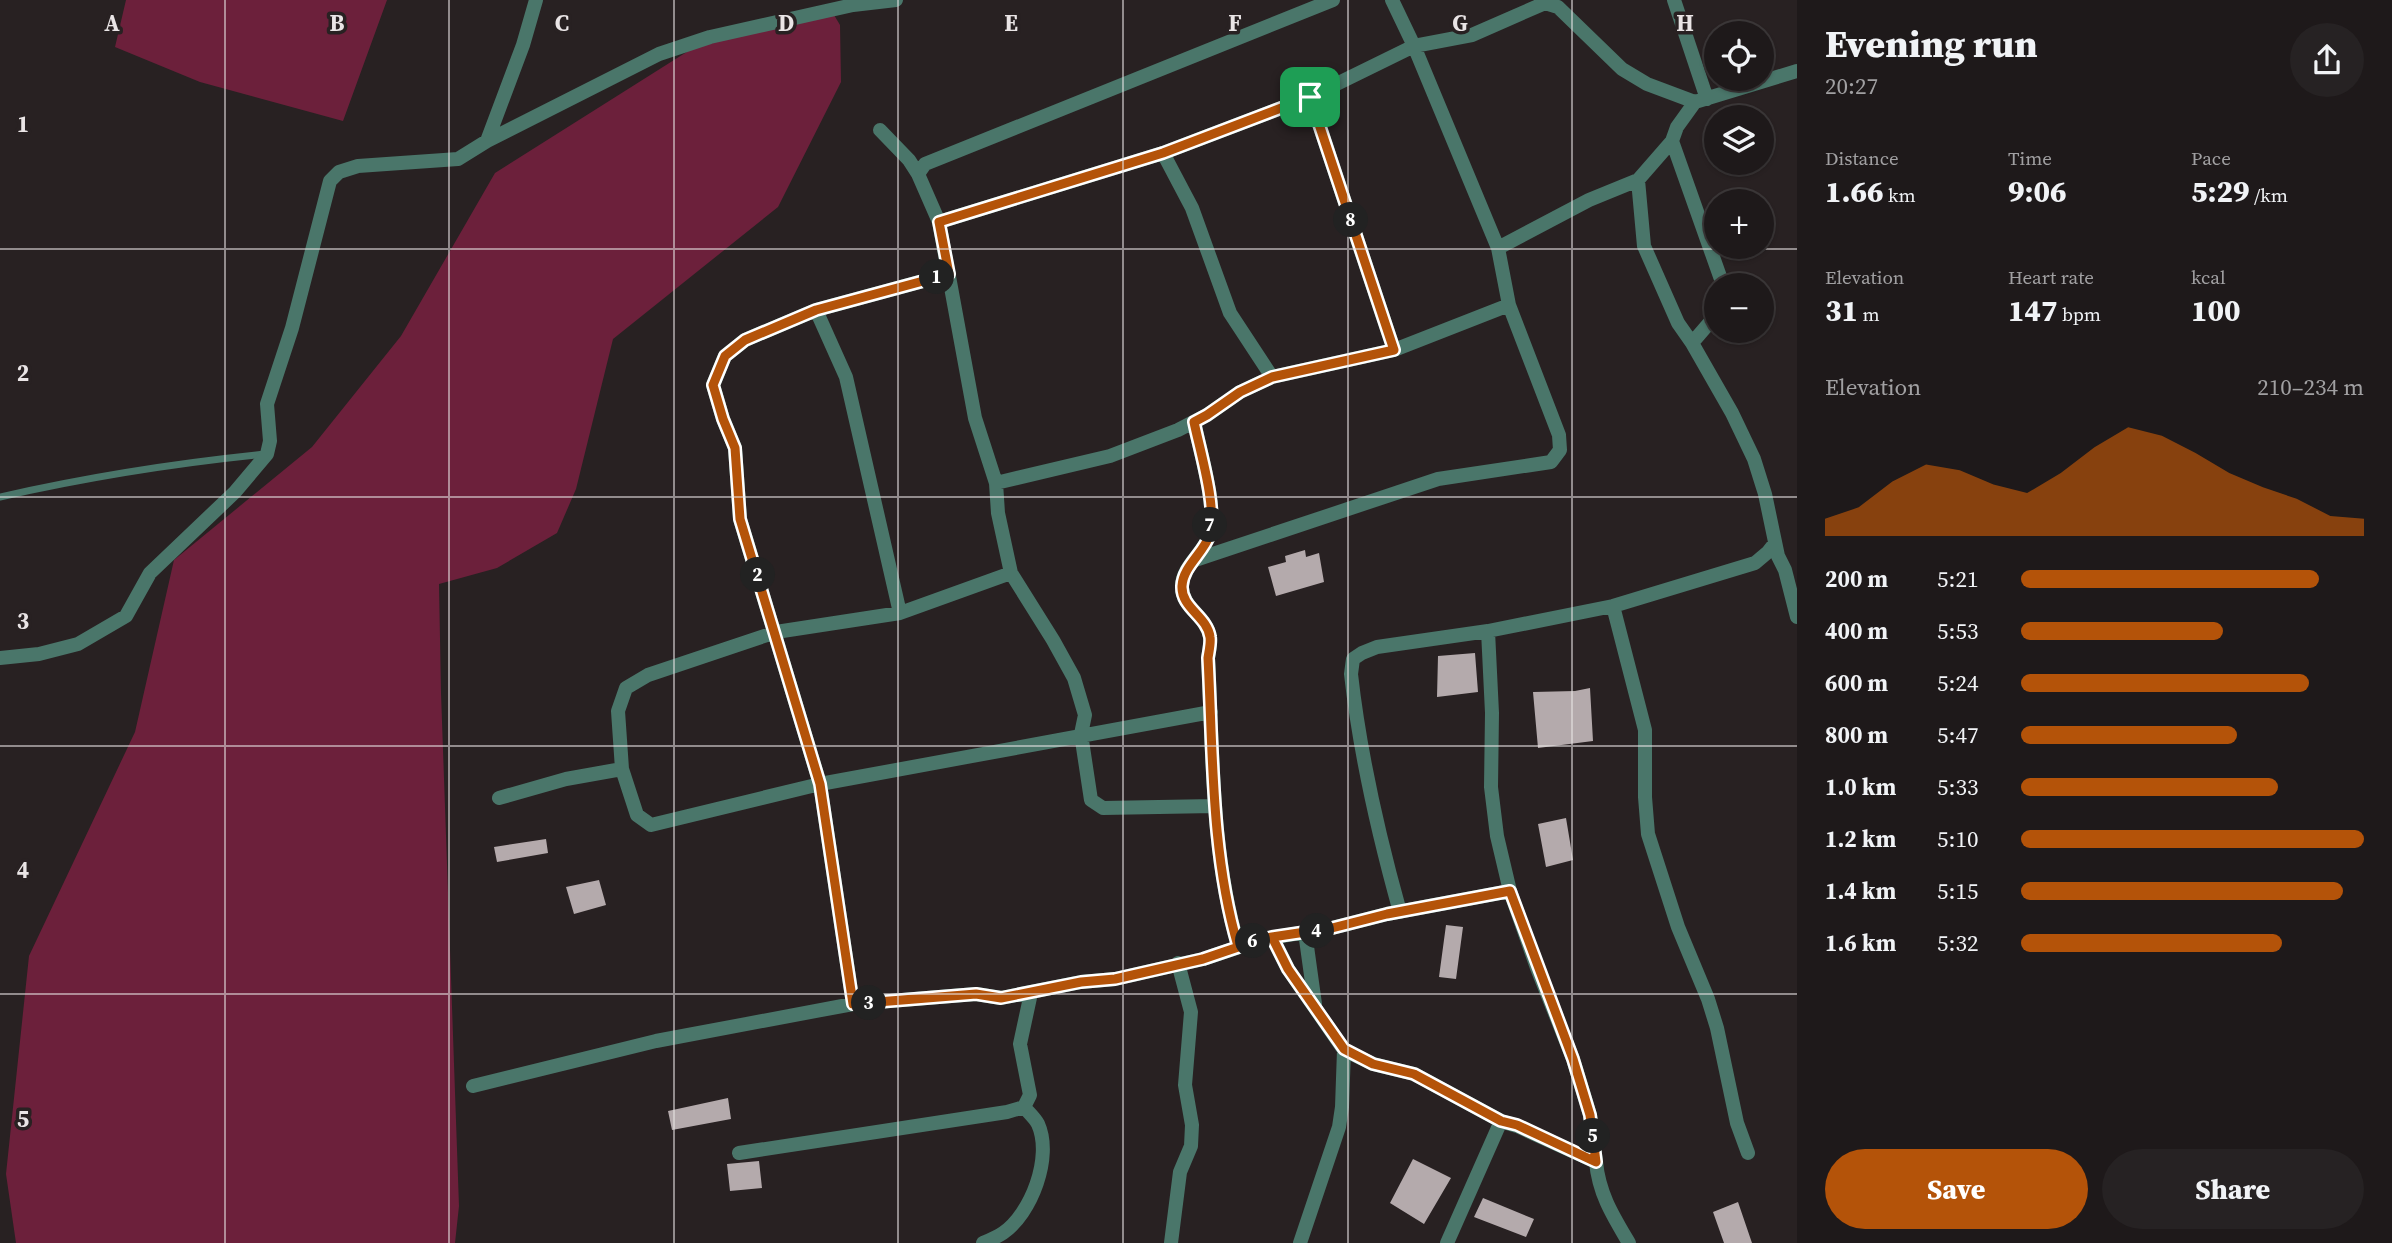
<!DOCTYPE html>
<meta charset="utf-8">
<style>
body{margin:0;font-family:"Source Serif 4",serif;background:#262223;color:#f1f3f6;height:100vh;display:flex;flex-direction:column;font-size:26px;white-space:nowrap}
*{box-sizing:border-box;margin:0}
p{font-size:23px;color:#a1a0a2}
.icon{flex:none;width:38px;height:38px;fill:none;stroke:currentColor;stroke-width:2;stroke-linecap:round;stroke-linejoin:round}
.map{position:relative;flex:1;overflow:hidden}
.sheet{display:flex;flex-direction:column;background:#1e191a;width:595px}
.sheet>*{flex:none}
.fabs{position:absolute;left:1704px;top:21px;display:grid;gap:14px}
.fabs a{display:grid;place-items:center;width:70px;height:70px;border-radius:50%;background:#1e191a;box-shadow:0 2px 5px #0004,0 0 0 2px #3c3839;font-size:35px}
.pin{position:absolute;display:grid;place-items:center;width:60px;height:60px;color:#fff;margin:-30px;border-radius:14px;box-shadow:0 4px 10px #0006}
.km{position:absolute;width:35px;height:35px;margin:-18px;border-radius:50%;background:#222;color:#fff;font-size:19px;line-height:35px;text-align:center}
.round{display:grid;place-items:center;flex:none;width:74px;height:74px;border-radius:37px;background:#262223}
.headline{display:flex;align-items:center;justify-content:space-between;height:119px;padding:0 28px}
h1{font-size:38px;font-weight:800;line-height:52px}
.metrics{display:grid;grid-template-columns:repeat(3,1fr);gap:10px;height:119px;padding:7px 28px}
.metrics div{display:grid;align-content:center}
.metrics b{font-size:30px;font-weight:800}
.metrics small{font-size:19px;font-weight:400}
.metrics p{font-size:19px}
.chart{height:196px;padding:14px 28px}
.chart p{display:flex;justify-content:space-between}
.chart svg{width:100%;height:126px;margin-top:7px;fill:#b45309;opacity:.7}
.button{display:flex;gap:14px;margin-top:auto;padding:14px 28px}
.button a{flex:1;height:80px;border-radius:42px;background:#b45309;color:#fff;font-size:28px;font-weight:800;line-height:80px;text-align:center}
.button a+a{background:#262223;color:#f1f3f6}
ul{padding:0 28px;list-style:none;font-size:23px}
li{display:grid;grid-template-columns:112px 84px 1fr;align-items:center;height:52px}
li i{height:18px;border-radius:9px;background:#b45309}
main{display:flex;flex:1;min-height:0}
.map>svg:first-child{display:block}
</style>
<main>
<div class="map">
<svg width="1797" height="1243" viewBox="0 0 1797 1243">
<rect width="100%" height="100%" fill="#282122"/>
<path fill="#6c203b" d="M126,0H387L343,121L200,82L115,47Z
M831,10L840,25L841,82L778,207L613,339L576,489L557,533L497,568L439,584L441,693L459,1206L455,1243H16L6,1174L29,956L135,732L174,560L312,447L401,336L495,173L701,43Z"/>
<path fill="#b4aaac" d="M1305,550L1306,557L1319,553L1324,582L1276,596L1268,567L1286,562L1285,556Z
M1475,653L1478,692L1437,697L1438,656Z
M1590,688L1593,741L1538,748L1533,692L1575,691Z
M1566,818L1573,860L1546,867L1538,824Z
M546,839L548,853L497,862L494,847Z
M599,880L606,905L574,914L566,887Z
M1446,925L1463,927L1456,979L1439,977Z
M728,1098L731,1119L672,1130L668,1111Z
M1413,1159L1451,1178L1424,1224L1390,1203Z
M759,1161L762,1188L730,1191L727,1164Z
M1483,1198L1534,1219L1526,1237L1474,1217Z
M1738,1202L1752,1243H1724L1713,1212Z"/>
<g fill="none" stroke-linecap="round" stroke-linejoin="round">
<path stroke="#4a766a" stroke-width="7" d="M0,497C88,477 176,463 266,454"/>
<path stroke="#4a766a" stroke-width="14" d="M1333,0L925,164L918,174L939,222L1163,153L1310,97L1414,46L1472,35L1545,3L1558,7L1622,69L1647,84L1695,102
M1392,0L1414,46L1498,248
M1674,0L1707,99
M1310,97L1394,350
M880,130L909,160L918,174
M487,141L523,45L536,0
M1672,141L1723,285
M1163,153L1192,208L1230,313L1272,377
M1638,180L1644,246L1678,323L1692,343L1732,413L1754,459L1765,494L1778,556L1785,570L1797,617
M939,222L975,418L996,483L998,513L1011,573
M816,310L846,377L900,613
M1692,343L1717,314
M1194,422C1200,451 1217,507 1210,534C1204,553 1182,566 1182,586C1181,608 1207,616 1210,637C1211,643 1209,651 1208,658C1213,754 1211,853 1238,945
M996,483L1110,456L1178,430L1207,415L1240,392L1272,377L1394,350L1509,305L1498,248L1589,200L1638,180L1672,141L1677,127L1695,102L1797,71
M1195,560L1438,479L1551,462L1560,450L1559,435L1509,305
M1613,606L1645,730V797L1648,834L1678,927L1708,999L1717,1028L1737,1123L1748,1153
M1488,631L1492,713L1491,787L1497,836L1510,891L1537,968L1573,1059L1590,1115L1596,1162
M0,658L39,654L78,644L126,616L150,573L235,492L267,454L270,441L267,404L292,328L330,181L339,172L358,166L458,159L487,141L659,54L710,37L853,5L896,0
M1211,712L820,784L651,825L637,815L622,769L618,711L626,688L648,675L776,632L900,613L1011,573L1053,640L1074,678L1085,715L1081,734L1091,800L1103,808L1214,806
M499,798L566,779L622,769
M1400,912C1378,833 1360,755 1351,674L1353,659L1362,653L1377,647L1488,631L1613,606L1755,563L1768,552L1775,543
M1305,932L1315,1004
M1272,937L1288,969L1344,1050L1373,1064L1414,1074L1501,1121L1517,1126L1596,1162C1599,1194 1613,1216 1629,1243
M853,1004L820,784L740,519L735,448L723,419L713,385L725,356L745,340L816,310L949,274
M473,1086L656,1041L853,1004L976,994L1001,998L1081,982L1115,979L1203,959L1263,939L1332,928L1387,914L1510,891
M739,1153L1007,1112L1024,1107L1030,1095L1020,1044L1031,993
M983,1243C990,1240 997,1237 1003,1233C1031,1214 1053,1157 1038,1124C1035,1118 1028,1112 1024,1107
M1171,1243L1180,1172L1191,1146L1192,1125L1185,1085L1191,1012L1178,963
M1300,1243L1339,1127L1342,1107L1344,1050
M1447,1243L1501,1121"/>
</g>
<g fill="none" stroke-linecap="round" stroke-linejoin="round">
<g stroke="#fff" stroke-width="14">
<path id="route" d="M1310,97L1163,153L939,222L949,274L816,310L745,340L725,356L713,385L723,419L735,448L740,519L820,784L853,1004L976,994L1001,998L1081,982L1115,979L1203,959L1262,939L1272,937L1332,928L1387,914L1510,891L1573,1059L1590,1115L1596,1162L1517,1125L1501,1121L1414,1074L1373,1064L1344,1049L1288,969L1272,937L1238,946C1211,854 1213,753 1208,658C1209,651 1211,643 1210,637C1207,616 1181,608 1182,586C1183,566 1204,553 1210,534C1217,507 1200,451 1194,422L1207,415L1240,392L1272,377L1394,350L1310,97"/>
</g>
<use href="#route" stroke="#b45309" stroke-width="9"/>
</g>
<path fill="none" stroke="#eae5e6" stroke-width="2" stroke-opacity="0.55" d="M225,0V1243M449,0V1243M674,0V1243M898,0V1243M1123,0V1243M1348,0V1243M1572,0V1243M0,249H1797M0,497H1797M0,746H1797M0,994H1797"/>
<g font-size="23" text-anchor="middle" font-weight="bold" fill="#eae5e6" stroke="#282122" stroke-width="7" stroke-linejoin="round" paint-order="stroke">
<text x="112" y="31">A</text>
<text x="337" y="31">B</text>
<text x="562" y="31">C</text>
<text x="786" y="31">D</text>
<text x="1011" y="31">E</text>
<text x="1235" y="31">F</text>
<text x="1460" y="31">G</text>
<text x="1685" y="31">H</text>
<text x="23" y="132">1</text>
<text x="23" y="381">2</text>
<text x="23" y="629">3</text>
<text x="23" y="878">4</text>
<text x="23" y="1127">5</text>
</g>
</svg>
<div class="fabs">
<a><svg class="icon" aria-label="locate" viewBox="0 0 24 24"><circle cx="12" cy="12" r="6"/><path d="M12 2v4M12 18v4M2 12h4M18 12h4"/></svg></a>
<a><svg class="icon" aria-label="layers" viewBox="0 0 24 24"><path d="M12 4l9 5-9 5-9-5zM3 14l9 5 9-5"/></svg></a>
<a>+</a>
<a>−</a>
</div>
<div class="pin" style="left:1310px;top:97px;background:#1e9e55"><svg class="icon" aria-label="arrive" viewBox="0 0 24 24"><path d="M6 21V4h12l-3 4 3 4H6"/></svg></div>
<b class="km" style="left:937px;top:277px">1</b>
<b class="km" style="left:758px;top:575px">2</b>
<b class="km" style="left:869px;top:1003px">3</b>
<b class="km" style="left:1317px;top:931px">4</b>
<b class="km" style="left:1593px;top:1136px">5</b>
<b class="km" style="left:1253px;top:941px">6</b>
<b class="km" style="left:1210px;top:525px">7</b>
<b class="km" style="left:1351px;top:220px">8</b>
</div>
<section class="sheet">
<div class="headline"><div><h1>Evening run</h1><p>20:27</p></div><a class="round"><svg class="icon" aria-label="share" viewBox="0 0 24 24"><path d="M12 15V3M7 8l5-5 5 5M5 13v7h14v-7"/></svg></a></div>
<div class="metrics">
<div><p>Distance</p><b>1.66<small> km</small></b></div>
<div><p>Time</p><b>9:06</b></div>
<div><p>Pace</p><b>5:29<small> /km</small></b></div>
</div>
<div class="metrics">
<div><p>Elevation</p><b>31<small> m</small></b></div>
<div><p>Heart rate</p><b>147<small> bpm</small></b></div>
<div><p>kcal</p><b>100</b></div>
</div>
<div class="chart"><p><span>Elevation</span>210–234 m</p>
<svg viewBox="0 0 160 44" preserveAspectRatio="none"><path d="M0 44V38L10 34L20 25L30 19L40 21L50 26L60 29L70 22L80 13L90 6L100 9L110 15L120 22L130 27L140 31L150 37L160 38V44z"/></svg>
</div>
<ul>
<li><b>200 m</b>5:21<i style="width:87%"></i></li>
<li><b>400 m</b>5:53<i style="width:59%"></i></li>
<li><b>600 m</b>5:24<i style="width:84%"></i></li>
<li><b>800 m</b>5:47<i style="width:63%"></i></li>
<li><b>1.0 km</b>5:33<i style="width:75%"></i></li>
<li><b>1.2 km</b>5:10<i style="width:100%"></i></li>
<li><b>1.4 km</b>5:15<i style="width:94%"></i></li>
<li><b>1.6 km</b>5:32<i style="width:76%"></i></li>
</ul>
<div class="button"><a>Save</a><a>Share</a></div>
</section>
</main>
